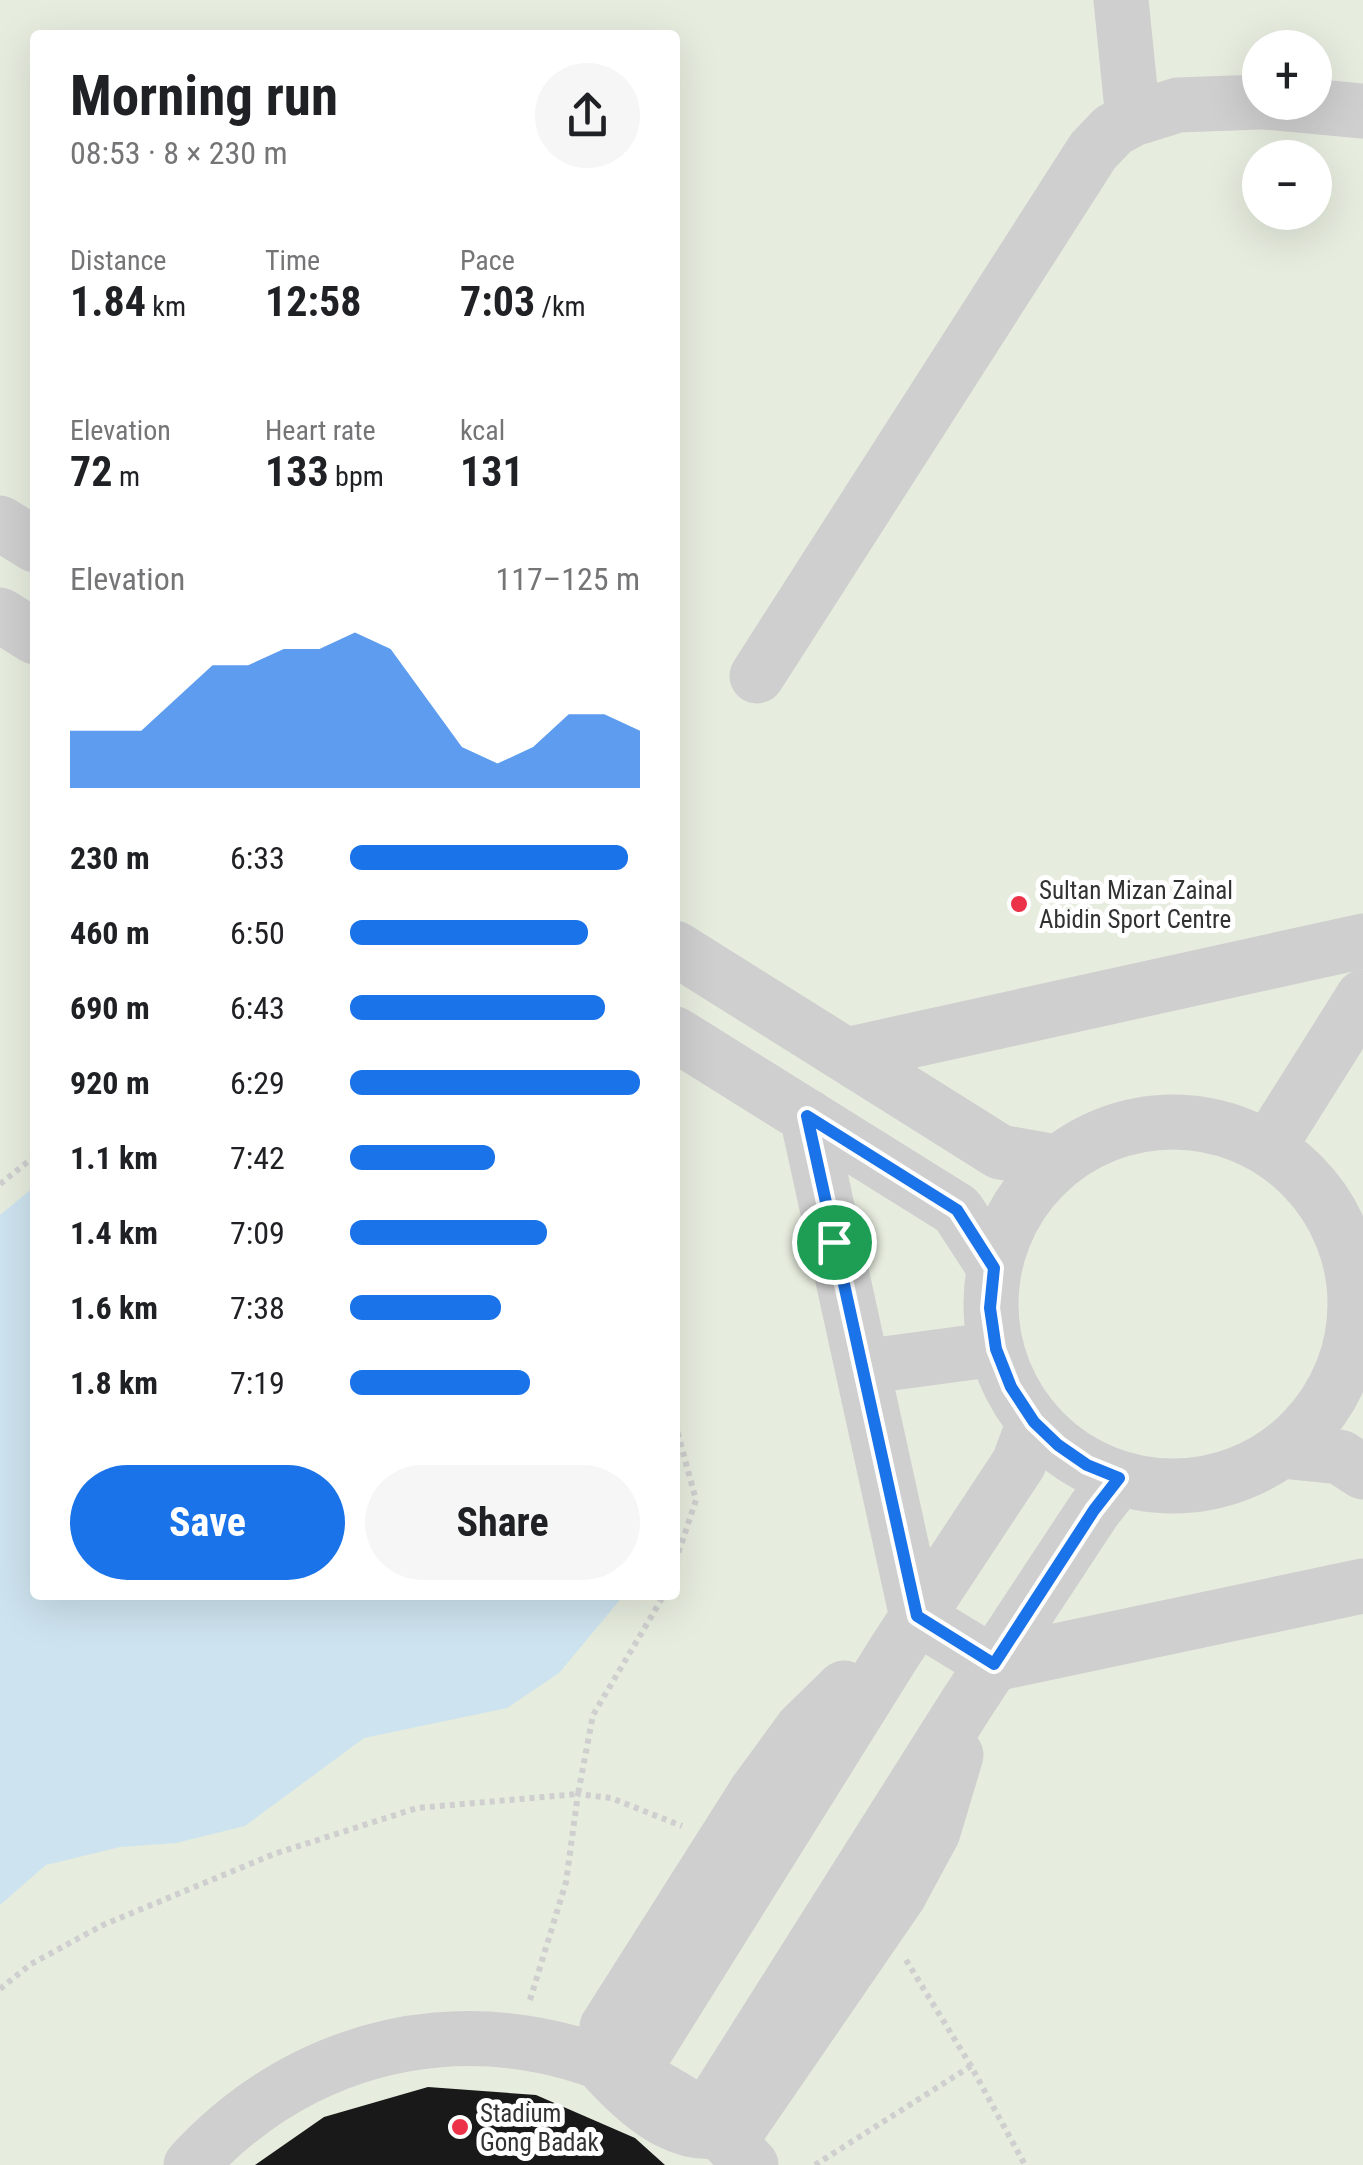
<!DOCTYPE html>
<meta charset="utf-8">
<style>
body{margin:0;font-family:"Roboto Condensed",sans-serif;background:#f6f6f6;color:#202124;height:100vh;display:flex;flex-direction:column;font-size:38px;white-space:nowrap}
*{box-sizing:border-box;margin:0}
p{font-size:32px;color:#757577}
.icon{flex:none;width:55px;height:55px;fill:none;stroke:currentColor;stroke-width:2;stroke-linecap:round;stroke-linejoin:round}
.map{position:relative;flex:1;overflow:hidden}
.sheet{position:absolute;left:30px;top:30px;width:650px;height:1570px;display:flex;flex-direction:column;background:#fff;border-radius:10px;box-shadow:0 10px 40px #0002}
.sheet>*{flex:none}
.buttons{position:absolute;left:1242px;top:30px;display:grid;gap:20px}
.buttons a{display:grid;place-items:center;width:90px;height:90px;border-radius:50%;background:#fff;box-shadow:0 10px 40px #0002;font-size:50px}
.pin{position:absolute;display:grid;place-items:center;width:85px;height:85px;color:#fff;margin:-42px;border:5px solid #fff;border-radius:50%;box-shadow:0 2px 10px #0007}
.round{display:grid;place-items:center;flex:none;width:105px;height:105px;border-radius:52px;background:#f6f6f6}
.headline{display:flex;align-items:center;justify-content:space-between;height:170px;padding:0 40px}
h1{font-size:55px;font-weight:700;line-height:75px}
.figures{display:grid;grid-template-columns:repeat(3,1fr);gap:15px;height:170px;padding:10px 40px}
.figures div{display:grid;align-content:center}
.figures b{font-size:42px;font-weight:700}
.figures small{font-size:28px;font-weight:400}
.figures p{font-size:28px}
.chart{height:280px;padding:20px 40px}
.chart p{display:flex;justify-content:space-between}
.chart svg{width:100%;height:180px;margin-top:10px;fill:#1a73e8;opacity:.7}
.button{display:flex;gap:20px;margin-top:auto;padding:20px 40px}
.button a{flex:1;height:115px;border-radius:60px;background:#1a73e8;color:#fff;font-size:40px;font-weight:700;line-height:115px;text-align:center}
.button a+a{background:#f6f6f6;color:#202124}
ul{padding:0 40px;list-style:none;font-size:32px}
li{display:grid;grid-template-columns:160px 120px 1fr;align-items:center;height:75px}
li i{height:25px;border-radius:12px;background:#1a73e8}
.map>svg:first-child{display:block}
</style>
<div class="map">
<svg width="1363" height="2165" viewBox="0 0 1363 2165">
<rect width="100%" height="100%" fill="#fff"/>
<path fill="#e6ecde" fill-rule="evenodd" d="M0,0H1363V2165H0ZM35,35H675V1595H35ZM1260,48H1315V102H1260ZM1260,158H1315V212H1260Z"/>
<path fill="#cde3ef" d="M35,1186V1595H624L559,1673L507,1708L364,1738L245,1826L176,1843L120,1847L46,1865L0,1905V1215Z"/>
<path fill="#191919" d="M428,2087L536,2095L635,2138L665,2165H255L324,2117Z"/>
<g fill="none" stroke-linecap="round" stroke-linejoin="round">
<path stroke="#cfcfcf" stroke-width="6" stroke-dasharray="5 5" stroke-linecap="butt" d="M0,1184L35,1156
M675,1423L696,1500L675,1563
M906,1960L971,2066L1025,2165
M0,1989L31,1964L103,1925L274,1854L417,1808L578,1794L593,1715L664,1595
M530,2000L566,1882L578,1794L611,1798L682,1826
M815,2165L971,2066"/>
<path stroke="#cfcfcf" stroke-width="55" d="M1265,102L1363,111
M1133,119L1178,105L1260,102
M0,523L35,545
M0,615L35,637
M757,676L1093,151L1113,130L1133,119L1121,0
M675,948L1000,1152L1057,1162
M675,1034L957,1210L994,1267
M846,1055L1363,941
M807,1116L917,1617L994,1664L1363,1586
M991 1304a182 182 0 1 1 364 0a182 182 0 1 1-364 0Z
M1268,1148L1363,997
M862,1367L996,1349
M1282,1451L1340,1457L1363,1472
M756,1792L802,1729L844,1688
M899,1895L933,1832L956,1755
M631,2074L895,1651L1019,1463L1034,1422
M705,2118L967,1703L1094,1510L1119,1478
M191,2165C329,2014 537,1999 702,2116C720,2129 735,2149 751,2165"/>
<path stroke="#cfcfcf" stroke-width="55" d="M756,1792L607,2027L606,2069C641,2107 690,2151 743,2122L899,1895"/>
</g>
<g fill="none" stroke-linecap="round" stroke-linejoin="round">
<g stroke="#fff" stroke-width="20">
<path id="route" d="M807,1116L957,1210L994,1268L990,1308L996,1349L1011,1387L1034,1422L1058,1445L1087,1465L1119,1478L1094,1510L994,1664L917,1616Z"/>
</g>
<use href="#route" stroke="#1a73e8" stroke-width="12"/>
</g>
<g fill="#ec3248" stroke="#fff" stroke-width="4">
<circle cx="1019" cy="904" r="10"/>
<circle cx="460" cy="2127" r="10"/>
</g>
<g text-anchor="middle" stroke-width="10" stroke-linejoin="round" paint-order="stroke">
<g font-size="25" fill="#323232" stroke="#fff" text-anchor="start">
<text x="1039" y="899">Sultan Mizan Zainal<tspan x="1039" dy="29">Abidin Sport Centre</tspan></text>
<text x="480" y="2122">Stadium<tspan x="480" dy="29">Gong Badak</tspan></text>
</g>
</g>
</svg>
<div class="buttons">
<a>+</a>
<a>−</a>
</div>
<div class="pin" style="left:834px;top:1242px;background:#1e9e55"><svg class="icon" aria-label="arrive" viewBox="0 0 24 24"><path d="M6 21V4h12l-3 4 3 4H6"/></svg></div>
<section class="sheet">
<div class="headline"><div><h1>Morning run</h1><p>08:53 · 8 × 230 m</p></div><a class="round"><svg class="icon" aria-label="share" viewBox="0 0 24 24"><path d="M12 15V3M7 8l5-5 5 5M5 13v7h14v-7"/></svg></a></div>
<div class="figures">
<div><p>Distance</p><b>1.84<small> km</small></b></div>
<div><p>Time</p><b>12:58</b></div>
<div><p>Pace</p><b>7:03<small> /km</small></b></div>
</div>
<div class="figures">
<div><p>Elevation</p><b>72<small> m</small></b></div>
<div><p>Heart rate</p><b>133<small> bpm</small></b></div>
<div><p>kcal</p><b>131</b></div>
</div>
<div class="chart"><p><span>Elevation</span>117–125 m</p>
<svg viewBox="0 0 160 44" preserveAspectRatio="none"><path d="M0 44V30L10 30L20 30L30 22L40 14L50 14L60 10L70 10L80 6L90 10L100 22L110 34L120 38L130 34L140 26L150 26L160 30V44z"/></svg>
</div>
<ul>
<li><b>230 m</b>6:33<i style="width:96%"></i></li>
<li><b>460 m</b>6:50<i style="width:82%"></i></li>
<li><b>690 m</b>6:43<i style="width:88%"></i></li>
<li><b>920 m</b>6:29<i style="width:100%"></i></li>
<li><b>1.1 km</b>7:42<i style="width:50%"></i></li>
<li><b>1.4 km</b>7:09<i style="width:68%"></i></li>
<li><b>1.6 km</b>7:38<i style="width:52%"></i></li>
<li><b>1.8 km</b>7:19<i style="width:62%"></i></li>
</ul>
<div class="button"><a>Save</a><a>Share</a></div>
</section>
</div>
